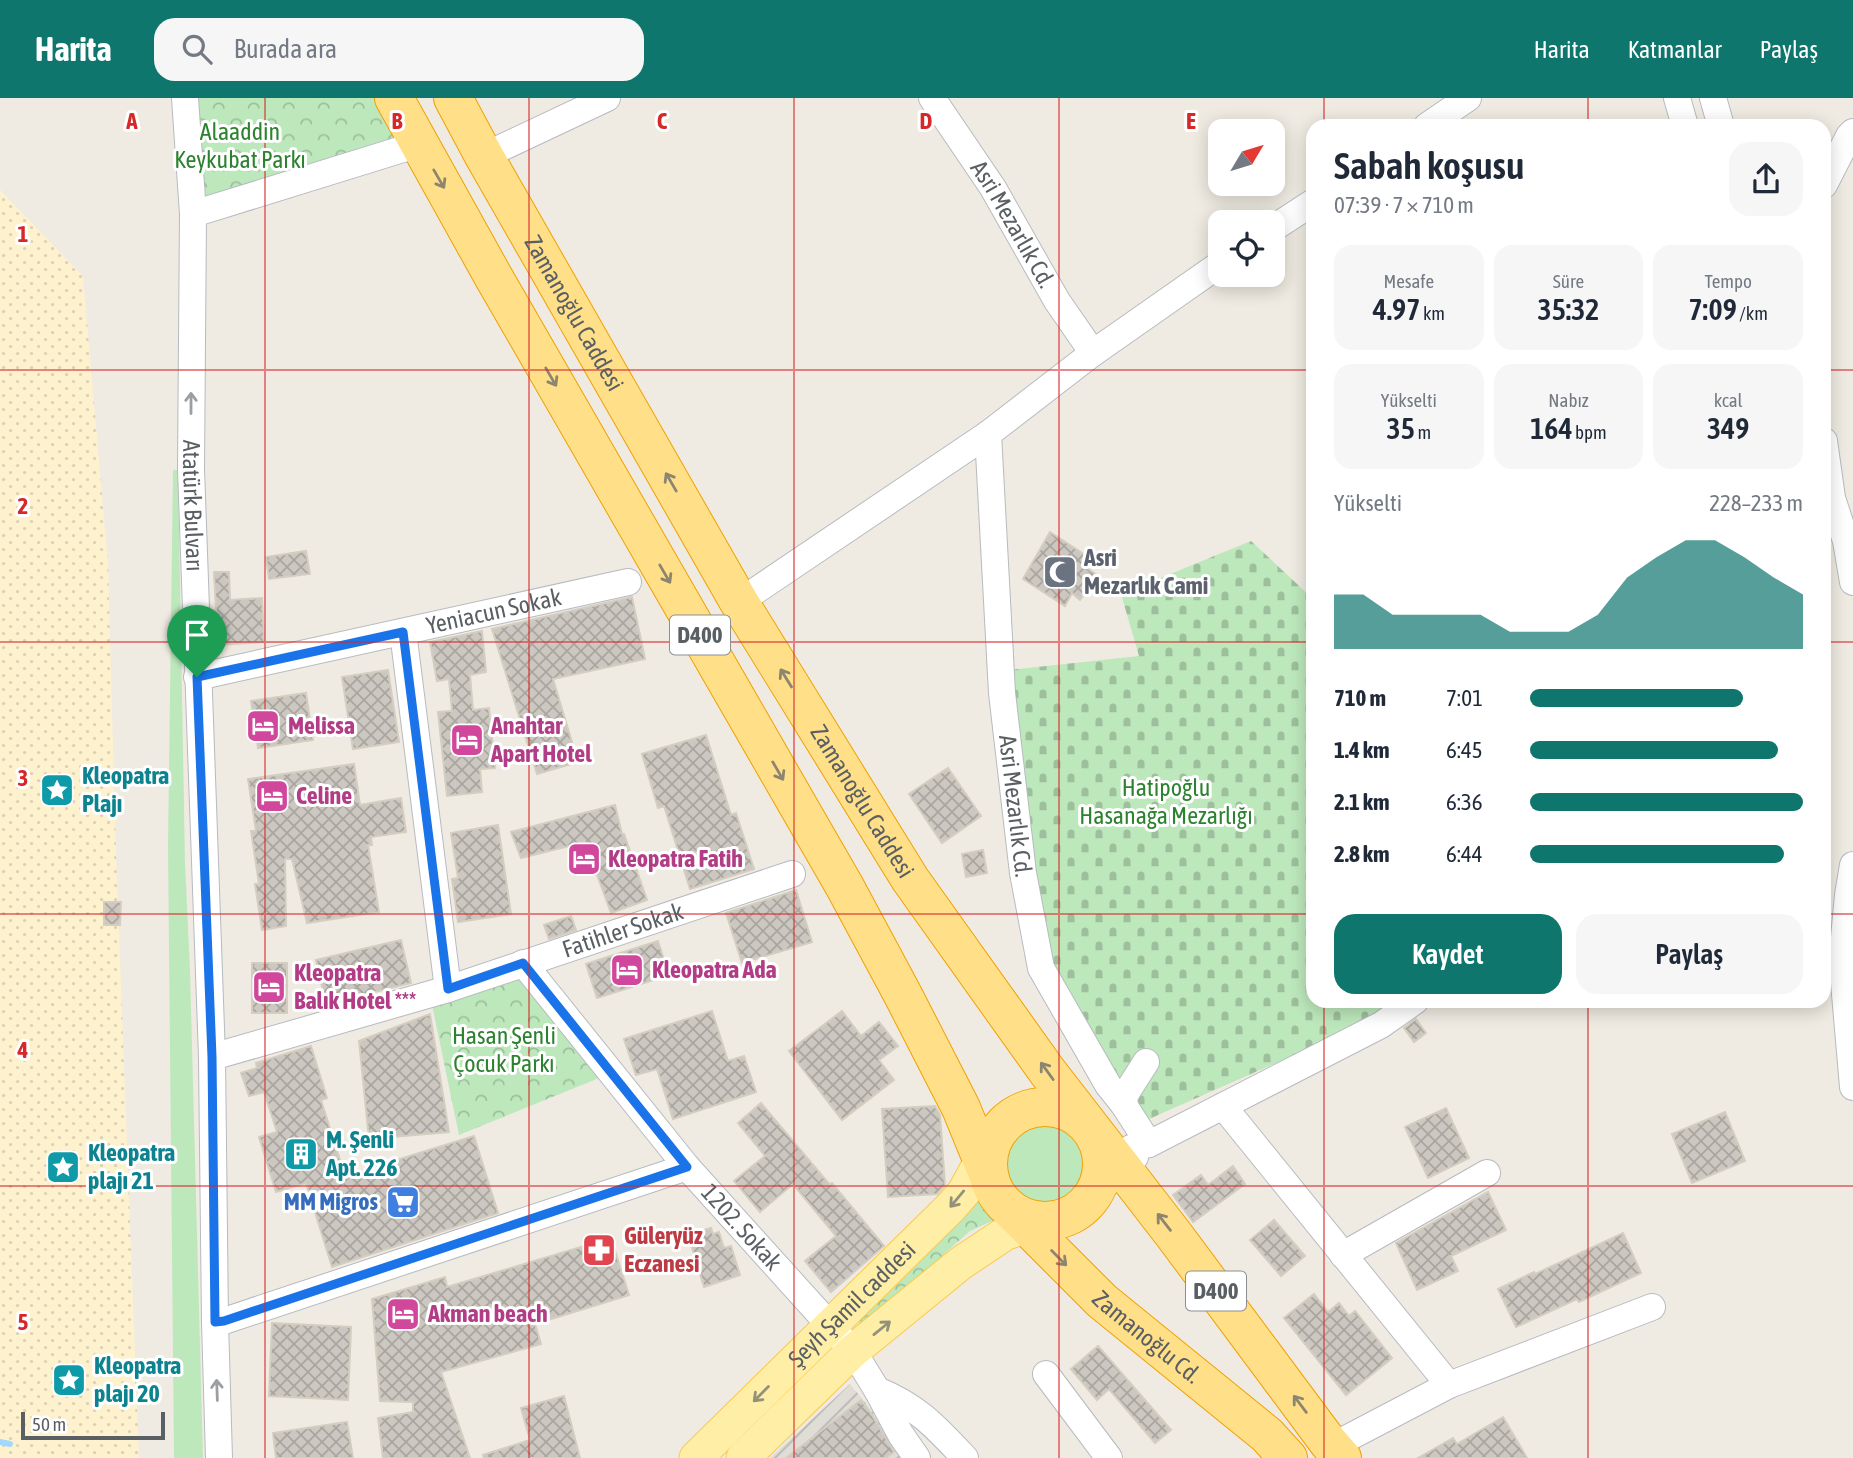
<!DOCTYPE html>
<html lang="tr">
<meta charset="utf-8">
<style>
body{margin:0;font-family:"Asap Condensed",sans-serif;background:#f6f6f7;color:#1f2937;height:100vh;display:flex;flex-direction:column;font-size:26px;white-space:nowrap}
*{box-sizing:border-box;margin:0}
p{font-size:23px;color:#747a83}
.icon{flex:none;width:38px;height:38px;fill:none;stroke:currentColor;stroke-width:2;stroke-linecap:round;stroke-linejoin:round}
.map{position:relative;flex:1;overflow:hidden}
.panel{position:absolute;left:1306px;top:21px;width:525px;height:889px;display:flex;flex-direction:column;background:#fff;border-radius:21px;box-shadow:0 4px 18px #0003}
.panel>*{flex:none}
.needle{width:46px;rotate:52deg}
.controls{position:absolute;left:1208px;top:21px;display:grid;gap:14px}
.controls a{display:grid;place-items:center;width:77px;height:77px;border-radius:14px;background:#fff;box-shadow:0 4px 18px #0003;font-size:35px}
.scale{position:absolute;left:21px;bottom:18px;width:144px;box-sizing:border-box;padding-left:7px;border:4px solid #5a5f64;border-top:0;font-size:19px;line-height:24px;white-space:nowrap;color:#5a5f64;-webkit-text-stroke:5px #fff;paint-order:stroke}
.pin{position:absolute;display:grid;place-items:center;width:60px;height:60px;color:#fff;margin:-72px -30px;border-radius:50% 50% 50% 0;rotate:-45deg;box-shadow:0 0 7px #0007}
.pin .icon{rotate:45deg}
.round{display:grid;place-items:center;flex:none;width:74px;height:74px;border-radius:21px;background:#f6f6f7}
.headline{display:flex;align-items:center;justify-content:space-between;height:119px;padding:0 28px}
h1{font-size:38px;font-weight:600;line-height:52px}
.figures{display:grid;grid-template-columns:repeat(3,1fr);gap:10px;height:119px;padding:7px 28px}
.figures div{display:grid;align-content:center;border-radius:18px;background:#f6f6f7;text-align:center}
.figures b{font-size:30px;font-weight:600}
.figures small{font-size:19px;font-weight:400}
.figures p{font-size:19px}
.chart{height:196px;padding:14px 28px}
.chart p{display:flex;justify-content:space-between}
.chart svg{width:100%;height:126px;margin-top:7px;fill:#0f766e;opacity:.7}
.button{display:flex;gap:14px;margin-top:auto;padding:14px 28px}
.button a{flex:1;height:80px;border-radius:21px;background:#0f766e;color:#fff;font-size:28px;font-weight:600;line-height:80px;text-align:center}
.button a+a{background:#f6f6f7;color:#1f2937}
ul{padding:0 28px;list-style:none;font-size:23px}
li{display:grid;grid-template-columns:112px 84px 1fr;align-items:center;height:52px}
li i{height:18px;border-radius:9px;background:#0f766e}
header{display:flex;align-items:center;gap:42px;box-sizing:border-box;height:98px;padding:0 35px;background:#0f766e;color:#fff}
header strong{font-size:33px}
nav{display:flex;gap:38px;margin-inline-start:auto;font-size:24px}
.search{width:490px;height:63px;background:#f6f6f7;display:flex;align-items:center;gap:18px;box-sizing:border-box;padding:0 24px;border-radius:21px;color:#747a83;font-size:26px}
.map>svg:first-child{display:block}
</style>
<header>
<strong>Harita</strong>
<div class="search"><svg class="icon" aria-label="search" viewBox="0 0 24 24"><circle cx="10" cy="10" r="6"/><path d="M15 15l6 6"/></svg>Burada ara</div>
<nav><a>Harita</a><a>Katmanlar</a><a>Paylaş</a></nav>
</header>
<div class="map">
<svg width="1853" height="1360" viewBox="0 0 1853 1360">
<defs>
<pattern id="industrial-furrows" width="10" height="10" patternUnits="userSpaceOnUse" patternTransform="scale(1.75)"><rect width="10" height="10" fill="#dfddd6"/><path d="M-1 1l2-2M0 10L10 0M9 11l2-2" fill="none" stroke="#b8b6b1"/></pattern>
<pattern id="forest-crowns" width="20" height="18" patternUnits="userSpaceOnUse" patternTransform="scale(1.75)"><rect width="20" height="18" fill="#bde8bc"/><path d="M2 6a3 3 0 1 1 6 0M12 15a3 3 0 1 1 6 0" fill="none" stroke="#9dbf9c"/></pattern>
<pattern id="sand-dots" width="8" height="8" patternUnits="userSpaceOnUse" patternTransform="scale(1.75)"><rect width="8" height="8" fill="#fdf1ce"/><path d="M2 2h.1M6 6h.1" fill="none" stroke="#dbd1b4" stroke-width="1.8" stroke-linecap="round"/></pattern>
<pattern id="cemetery-stones" width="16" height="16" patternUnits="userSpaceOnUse" patternTransform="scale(1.75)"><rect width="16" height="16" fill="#bde8bc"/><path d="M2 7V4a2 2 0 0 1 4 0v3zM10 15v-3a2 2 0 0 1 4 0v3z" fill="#9dbf9c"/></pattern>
<pattern id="building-cross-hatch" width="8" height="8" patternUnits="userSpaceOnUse" patternTransform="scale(1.75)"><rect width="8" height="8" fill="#ccc8c1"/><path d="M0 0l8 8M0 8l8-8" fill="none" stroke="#a9a6a0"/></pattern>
</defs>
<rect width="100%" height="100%" fill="#efebe2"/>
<path fill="url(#industrial-furrows)" d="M850,1286L911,1360H770Z"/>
<path fill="#bde8bc" d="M173,372H178L185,765L190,873L203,1360H174L168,748Z
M1004 1065a41 41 0 1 1 82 0a41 41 0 1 1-82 0Z"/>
<path fill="url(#forest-crowns)" d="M190,0H375L407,44L198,107Z
M521,872L604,978L459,1037L431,902Z
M985,1093L999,1120L970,1133L862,1229L855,1219L962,1120Z"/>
<path fill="url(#sand-dots)" d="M0,92L83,178L108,466L116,756L139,1360H0Z"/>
<path fill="url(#cemetery-stones)" d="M1251,443L1312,500V903H1378L1385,917L1149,1021L1125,997L1054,880L1041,834L1009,572L1139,558L1121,496Z"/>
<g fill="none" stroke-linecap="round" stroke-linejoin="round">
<path stroke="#a1d8ff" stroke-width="6" d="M0,1344L10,1346"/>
</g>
<path fill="url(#building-cross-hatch)" stroke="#d4cdc0" stroke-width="2" d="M1050,434L1090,460L1086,469L1098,478L1080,502L1072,495L1065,508L1023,481Z
M306,453L310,476L269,481L266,459Z
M214,474H229L230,502L262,500L264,544L218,547Z
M632,499L645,561L553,581L578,664L537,676L492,531Z
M482,533L486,574L470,577L473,612L489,610L495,670L480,671L482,694L447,698L438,614L452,613L449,581L437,583L430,544Z
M388,572L399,644L353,651L342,579Z
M306,595L313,642L258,650L251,603Z
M706,637L731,717L736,715L754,771L690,791L664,708L658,710L642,656Z
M354,666L360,707L401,700L406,734L371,739L372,747H368L379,814L307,825L292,761H285L286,828L262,832L255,786H259L251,733H256L248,681Z
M948,670L981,718L942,745L909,696Z
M615,707L622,736H624L647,802L611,815L585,744L521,760L511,734Z
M498,727L511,816L458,824L452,781L458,780L451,735Z
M983,752L987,775L966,779L962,756Z
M796,792L812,844L742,865L726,815Z
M104,804H121L120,827H104Z
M571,818L576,832L549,841L544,827Z
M401,842L411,885L326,906L316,862Z
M658,843L669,877L597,900L586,866Z
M252,865H287V915H252Z
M712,913L728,963L744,958L756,994L673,1021L657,971L636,977L624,941Z
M842,913L861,938L879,924L898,948L879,962L894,982L842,1022L789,953Z
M430,916L449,1034L369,1041L359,943Z
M1416,921L1426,935L1414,944L1404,930Z
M311,948L327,1000L321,1002L345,1078L474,1038L498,1115L332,1169L306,1085L276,1094L259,1039L277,1034L264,994L249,998L241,975L257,970L256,965Z
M761,1005L830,1087L832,1085L884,1148L831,1194L805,1163L836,1138L793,1086L760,1114L734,1083L765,1058L738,1025Z
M935,1008L940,1017L945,1087L937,1096L888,1099L882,1011Z
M1446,1010L1469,1060L1428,1080L1405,1029Z
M1725,1014L1745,1063L1692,1085L1672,1036Z
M1233,1068L1245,1086L1193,1124L1173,1097L1201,1077L1208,1087Z
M1488,1094L1506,1132L1451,1158L1458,1173L1417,1192L1396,1145Z
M1274,1122L1305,1158L1281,1178L1250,1142Z
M711,1130L713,1136L719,1134L724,1150L731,1148L740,1177L704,1189L688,1137Z
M1623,1135L1641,1175L1579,1204L1577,1201L1516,1229L1498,1191L1534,1174L1535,1176Z
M611,1140L629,1197L535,1226L541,1246L441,1274L470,1360H383L378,1320L413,1314V1304L380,1303L372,1201L445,1179L447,1189Z
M1314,1196L1328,1214L1339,1205L1349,1218L1355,1213L1392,1260L1346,1297L1284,1220Z
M272,1225L351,1229L348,1302L269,1298Z
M1098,1248L1171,1332L1155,1345L1109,1291L1097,1302L1071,1271Z
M564,1298L580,1360H484L483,1357L530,1342L521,1310Z
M861,1302L872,1317L894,1354L886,1360H786Z
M1503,1319L1527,1360H1418L1453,1340L1457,1346Z
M347,1324L353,1360H276L273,1335Z"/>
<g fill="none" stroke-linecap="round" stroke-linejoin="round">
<g stroke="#b7bac0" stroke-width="28">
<g id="minor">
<path id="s1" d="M185,0L193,116L191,371L212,959L215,1224L219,1360"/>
<path id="s2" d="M932,0L993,90L1057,203L1093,255"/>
<path d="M1677,0L1685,28"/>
<path d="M1713,0L1721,28"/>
<path d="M1427,28L1468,0"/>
<path d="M484,58L607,0"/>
<path d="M1824,87L1849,38L1853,34"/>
<path d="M193,116L419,46"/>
<path d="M1272,131L1312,105"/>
<path id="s3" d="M988,336L1002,595L1023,775L1041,870L1108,987L1124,1007L1149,1046"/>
<path d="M1824,343L1832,400L1846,443L1853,484"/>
<path d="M739,504L988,336L1093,255L1220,166"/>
<path d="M403,534L448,891"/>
<path id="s4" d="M197,579L628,484"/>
<path d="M1853,767L1848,797L1842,861L1853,989"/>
<path id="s5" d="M523,865L687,1069L853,1253L877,1292L901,1337L917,1360"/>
<path id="s6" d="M212,959L448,891L792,776"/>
<path d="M1124,1007L1125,997L1146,964"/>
<path d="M1223,1008L1449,1287"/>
<path d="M1131,1050L1149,1046L1381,927L1415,903"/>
<path d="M1093,1098L1135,1059"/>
<path d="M1343,1157L1487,1075"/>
<path d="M215,1224L224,1223L687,1069"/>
<path d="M1046,1276L1109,1360"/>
<path d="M877,1292C917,1308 936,1329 965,1360"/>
<path d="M1328,1344L1346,1341L1449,1287L1652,1209"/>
</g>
</g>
<g stroke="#fdc84c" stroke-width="35">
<g id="major">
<path id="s7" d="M696,1360L951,1109L964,1094L991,1045"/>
<path d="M743,1360L853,1253L961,1165L1006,1135L1046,1123"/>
</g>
</g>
<g stroke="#f0a100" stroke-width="40">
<g id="highway">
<path d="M394,0L493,178L845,789L903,897L961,1010L990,1081"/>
<path id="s8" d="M453,0L484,58L739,504L910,781L1047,973L1174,1137L1328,1344L1342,1360"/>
<circle cx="1045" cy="1066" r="57"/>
<path id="s9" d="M1011,1112L1102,1203L1267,1337L1288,1360"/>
</g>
</g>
<use href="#minor" stroke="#fff" stroke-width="26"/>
<use href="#major" stroke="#ffefa6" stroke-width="33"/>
<use href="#highway" stroke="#ffdf88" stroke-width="38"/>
</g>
<defs><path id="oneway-shaft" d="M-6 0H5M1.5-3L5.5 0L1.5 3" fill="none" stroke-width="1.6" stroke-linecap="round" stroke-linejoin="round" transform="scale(1.75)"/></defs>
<g stroke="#8c856f">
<use href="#oneway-shaft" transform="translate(439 81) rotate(60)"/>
<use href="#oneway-shaft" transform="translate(551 279) rotate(60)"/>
<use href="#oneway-shaft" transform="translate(671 384) rotate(-120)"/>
<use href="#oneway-shaft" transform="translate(665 476) rotate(60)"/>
<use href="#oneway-shaft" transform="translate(786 580) rotate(-122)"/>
<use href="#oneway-shaft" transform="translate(778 673) rotate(60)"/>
<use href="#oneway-shaft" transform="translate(1047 973) rotate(-126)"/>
<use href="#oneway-shaft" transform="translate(1164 1124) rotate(-128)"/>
<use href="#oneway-shaft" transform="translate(1059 1160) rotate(45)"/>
<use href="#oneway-shaft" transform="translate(1300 1306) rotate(-127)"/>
</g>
<g stroke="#9c9fa2">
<use href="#oneway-shaft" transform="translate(191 305) rotate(-90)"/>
<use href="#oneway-shaft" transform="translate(217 1292) rotate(-92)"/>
</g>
<g stroke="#94917b">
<use href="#oneway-shaft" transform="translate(957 1101) rotate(130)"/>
<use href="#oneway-shaft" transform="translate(882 1230) rotate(-39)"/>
<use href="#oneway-shaft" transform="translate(761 1296) rotate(135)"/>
</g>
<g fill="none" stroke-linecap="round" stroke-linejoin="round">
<g stroke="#fff" stroke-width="14">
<path id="route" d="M403,534L448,891L523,865L687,1069L224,1223L215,1224L212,959L197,579Z"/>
</g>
<use href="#route" stroke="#1a73e8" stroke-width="9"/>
</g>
<path fill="none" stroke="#d62828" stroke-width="2" stroke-opacity="0.55" d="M265,0V1360M529,0V1360M794,0V1360M1059,0V1360M1324,0V28M1588,0V28M0,272H1312M1824,272H1853M0,544H1312M1824,544H1853M0,816H1312M1824,816H1853M1324,903V1360M1588,903V1360M0,1088H1853"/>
<defs>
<g id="mosque-square" transform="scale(1.75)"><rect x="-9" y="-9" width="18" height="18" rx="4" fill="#6b7280" stroke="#fff"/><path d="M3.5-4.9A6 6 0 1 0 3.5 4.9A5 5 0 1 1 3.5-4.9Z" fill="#fff"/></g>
<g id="hotel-square" transform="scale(1.75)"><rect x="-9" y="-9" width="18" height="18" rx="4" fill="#d1479c" stroke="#fff"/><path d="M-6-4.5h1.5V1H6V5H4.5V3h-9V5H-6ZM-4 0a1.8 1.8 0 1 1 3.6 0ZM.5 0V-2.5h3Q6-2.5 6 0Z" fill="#fff"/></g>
<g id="sight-square" transform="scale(1.75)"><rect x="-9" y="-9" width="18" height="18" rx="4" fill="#0f9aa8" stroke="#fff"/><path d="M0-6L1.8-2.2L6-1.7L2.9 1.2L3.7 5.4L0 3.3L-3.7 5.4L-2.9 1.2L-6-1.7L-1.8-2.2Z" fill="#fff"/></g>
<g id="building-square" transform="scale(1.75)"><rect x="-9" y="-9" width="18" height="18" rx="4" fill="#0f9aa8" stroke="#fff"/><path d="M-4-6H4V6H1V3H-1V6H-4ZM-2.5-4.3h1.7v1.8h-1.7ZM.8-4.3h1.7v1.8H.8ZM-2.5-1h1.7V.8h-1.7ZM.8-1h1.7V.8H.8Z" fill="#fff"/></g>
<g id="supermarket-square" transform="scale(1.75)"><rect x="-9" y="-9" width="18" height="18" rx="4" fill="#3f7fe0" stroke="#fff"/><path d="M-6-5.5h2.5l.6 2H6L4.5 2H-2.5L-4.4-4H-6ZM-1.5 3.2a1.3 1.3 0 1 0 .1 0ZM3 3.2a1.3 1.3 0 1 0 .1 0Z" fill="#fff"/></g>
<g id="pharmacy-square" transform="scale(1.75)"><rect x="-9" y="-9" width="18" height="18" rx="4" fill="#e0444e" stroke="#fff"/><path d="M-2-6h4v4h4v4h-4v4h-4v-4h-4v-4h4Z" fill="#fff"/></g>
</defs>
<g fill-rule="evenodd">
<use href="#mosque-square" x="1060" y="474"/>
<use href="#hotel-square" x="263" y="628"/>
<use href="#hotel-square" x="467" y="642"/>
<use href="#sight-square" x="57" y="692"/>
<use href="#hotel-square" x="272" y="698"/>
<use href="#hotel-square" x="584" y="761"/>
<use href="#hotel-square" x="627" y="872"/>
<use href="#hotel-square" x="269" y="889"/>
<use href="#building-square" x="301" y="1056"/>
<use href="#sight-square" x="63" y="1069"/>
<use href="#supermarket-square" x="403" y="1104"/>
<use href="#pharmacy-square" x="599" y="1152"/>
<use href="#hotel-square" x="403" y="1216"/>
<use href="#sight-square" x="69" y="1282"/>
</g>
<g text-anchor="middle" stroke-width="6" stroke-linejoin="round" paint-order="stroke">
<g fill="#fff" stroke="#8c8f92" stroke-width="2">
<rect x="670" y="517.5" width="60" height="39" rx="5"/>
<rect x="1186" y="1173.5" width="60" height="39" rx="5"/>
</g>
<g font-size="23" font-weight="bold" fill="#5a5f64">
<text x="700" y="545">D400</text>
<text x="1216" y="1201">D400</text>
</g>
<g font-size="24" fill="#2c822f" stroke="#fff">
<text x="240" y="42">Alaaddin<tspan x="240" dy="28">Keykubat Parkı</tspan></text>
<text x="1166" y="698">Hatipoğlu<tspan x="1166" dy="28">Hasanağa Mezarlığı</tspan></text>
<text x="504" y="946">Hasan Şenli<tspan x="504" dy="28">Çocuk Parkı</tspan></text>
</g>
<g font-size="24" fill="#5a5f64" stroke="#fff">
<text dy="8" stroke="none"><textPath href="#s2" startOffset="150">Asri Mezarlık Cd.</textPath></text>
<text dy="8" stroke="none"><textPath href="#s8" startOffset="247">Zamanoğlu Caddesi</textPath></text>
<text dy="8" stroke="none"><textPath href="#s1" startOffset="408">Atatürk Bulvarı</textPath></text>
<text dy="8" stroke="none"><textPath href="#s4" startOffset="304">Yeniacun Sokak</textPath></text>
<text dy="8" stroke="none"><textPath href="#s8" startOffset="814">Zamanoğlu Caddesi</textPath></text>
<text dy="8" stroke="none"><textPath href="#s3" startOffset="373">Asri Mezarlık Cd.</textPath></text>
<text dy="8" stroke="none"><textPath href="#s6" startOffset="430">Fatihler Sokak</textPath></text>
<text dy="8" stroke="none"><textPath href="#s5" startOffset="343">1202. Sokak</textPath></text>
<text dy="8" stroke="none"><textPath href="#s7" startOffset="219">Şeyh Şamil caddesi</textPath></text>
<text dy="8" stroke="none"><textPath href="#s9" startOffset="186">Zamanoğlu Cd.</textPath></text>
</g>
<g font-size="24" font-weight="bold" fill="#5b616d" stroke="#fff" text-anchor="start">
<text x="1084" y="468">Asri<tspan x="1084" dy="28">Mezarlık Cami</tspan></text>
</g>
<g font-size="24" font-weight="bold" fill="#b23c85" stroke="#fff" text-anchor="start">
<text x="288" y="636">Melissa</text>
<text x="491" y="636">Anahtar<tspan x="491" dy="28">Apart Hotel</tspan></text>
<text x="296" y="706">Celine</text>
<text x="608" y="769">Kleopatra Fatih</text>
<text x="652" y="880">Kleopatra Ada</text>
<text x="294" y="883">Kleopatra<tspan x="294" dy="28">Balık Hotel ***</tspan></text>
<text x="428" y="1224">Akman beach</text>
</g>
<g font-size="24" font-weight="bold" fill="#0d838f" stroke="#fff" text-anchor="start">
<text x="82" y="686">Kleopatra<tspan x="82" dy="28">Plajı</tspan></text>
<text x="326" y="1050">M. Şenli<tspan x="326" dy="28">Apt. 226</tspan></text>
<text x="88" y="1063">Kleopatra<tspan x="88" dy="28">plajı 21</tspan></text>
<text x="94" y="1276">Kleopatra<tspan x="94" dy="28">plajı 20</tspan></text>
</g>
<g font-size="24" font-weight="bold" fill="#366cbe" stroke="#fff" text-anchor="end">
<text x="378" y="1112">MM Migros</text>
</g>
<g font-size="24" font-weight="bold" fill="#be3a42" stroke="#fff" text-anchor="start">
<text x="624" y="1146">Güleryüz<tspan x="624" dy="28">Eczanesi</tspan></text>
</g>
</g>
<g font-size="23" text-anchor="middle" font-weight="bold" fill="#d62828" stroke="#fff" stroke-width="6" stroke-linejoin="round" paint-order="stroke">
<text x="132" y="31">A</text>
<text x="397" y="31">B</text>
<text x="662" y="31">C</text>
<text x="926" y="31">D</text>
<text x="1191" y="31">E</text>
<text x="23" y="144">1</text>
<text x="23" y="416">2</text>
<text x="23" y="688">3</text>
<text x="23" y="960">4</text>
<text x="23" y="1232">5</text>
</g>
</svg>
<div class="controls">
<a><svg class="needle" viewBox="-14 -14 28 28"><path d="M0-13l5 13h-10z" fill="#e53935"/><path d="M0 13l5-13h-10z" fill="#747a83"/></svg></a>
<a><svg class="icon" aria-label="locate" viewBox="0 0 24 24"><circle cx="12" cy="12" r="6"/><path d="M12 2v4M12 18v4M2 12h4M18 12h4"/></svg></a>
</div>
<div class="scale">50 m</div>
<div class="pin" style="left:197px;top:579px;background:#1e9e55"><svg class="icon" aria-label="arrive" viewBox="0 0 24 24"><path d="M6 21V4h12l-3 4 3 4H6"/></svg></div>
<section class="panel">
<div class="headline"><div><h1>Sabah koşusu</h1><p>07:39 · 7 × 710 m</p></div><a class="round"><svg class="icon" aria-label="share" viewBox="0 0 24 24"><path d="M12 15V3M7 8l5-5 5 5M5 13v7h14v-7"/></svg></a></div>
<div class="figures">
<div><p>Mesafe</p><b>4.97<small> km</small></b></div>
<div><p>Süre</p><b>35:32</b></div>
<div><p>Tempo</p><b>7:09<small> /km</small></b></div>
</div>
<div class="figures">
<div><p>Yükselti</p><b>35<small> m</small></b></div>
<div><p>Nabız</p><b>164<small> bpm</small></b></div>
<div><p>kcal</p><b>349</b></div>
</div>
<div class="chart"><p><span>Yükselti</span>228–233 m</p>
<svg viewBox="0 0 160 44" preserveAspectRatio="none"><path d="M0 44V25L10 25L20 32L30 32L40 32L50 32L60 38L70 38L80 38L90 32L100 19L110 12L120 6L130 6L140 12L150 19L160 25V44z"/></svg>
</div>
<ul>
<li><b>710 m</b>7:01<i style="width:78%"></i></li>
<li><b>1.4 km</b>6:45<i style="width:91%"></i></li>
<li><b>2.1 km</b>6:36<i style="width:100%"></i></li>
<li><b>2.8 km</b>6:44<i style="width:93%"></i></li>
</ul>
<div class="button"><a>Kaydet</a><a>Paylaş</a></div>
</section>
</div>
